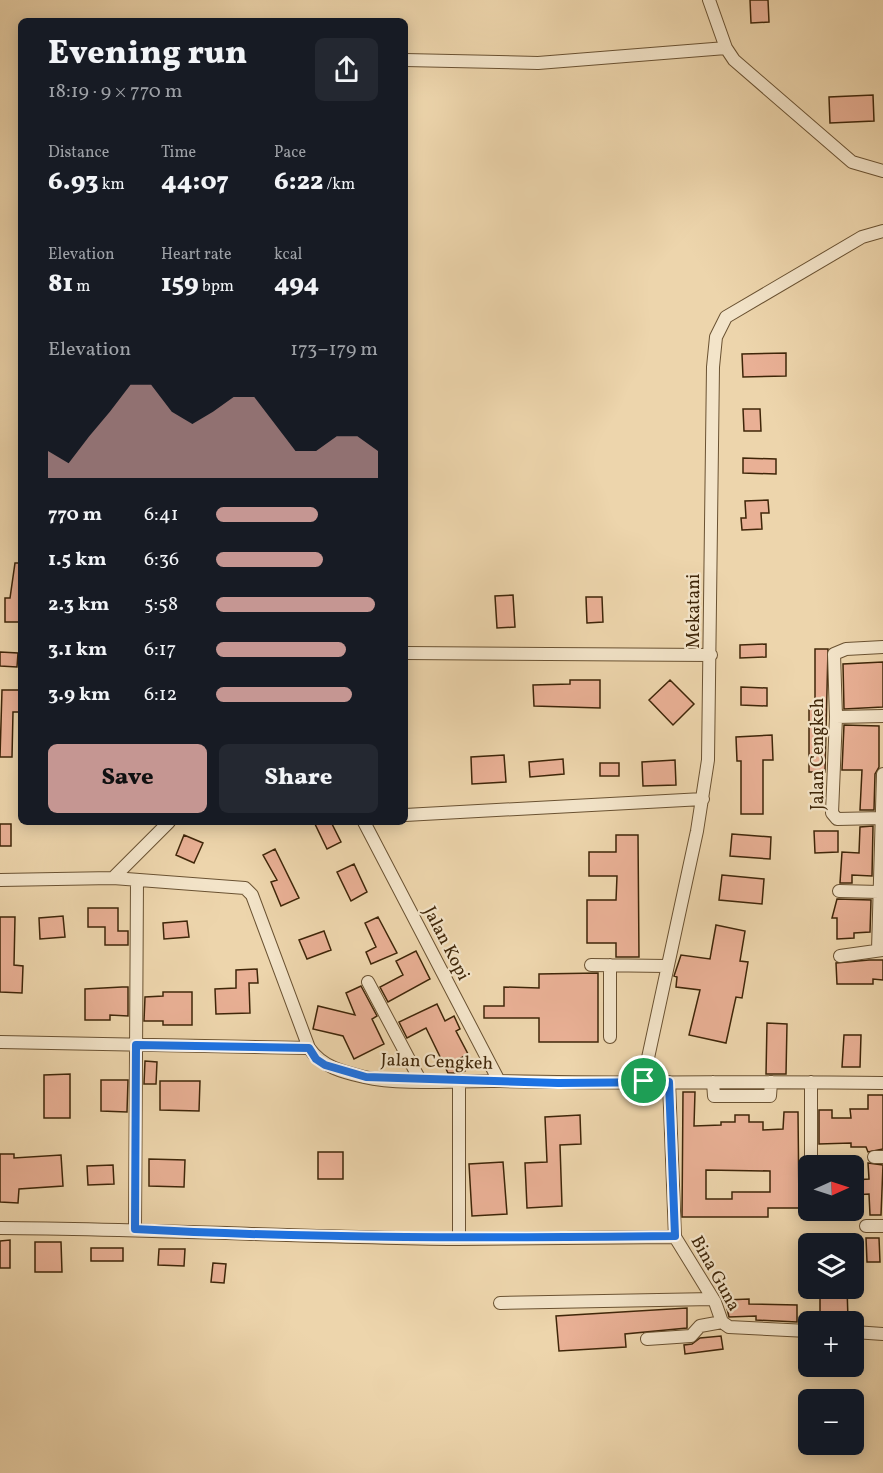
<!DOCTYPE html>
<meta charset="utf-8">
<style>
body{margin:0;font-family:Vollkorn,serif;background:#242831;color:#f1f3f6;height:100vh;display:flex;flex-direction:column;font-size:22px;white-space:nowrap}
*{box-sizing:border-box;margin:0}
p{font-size:20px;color:#9ea1a6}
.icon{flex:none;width:33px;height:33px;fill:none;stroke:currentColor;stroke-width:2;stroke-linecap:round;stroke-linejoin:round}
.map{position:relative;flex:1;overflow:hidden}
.details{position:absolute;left:18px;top:18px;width:390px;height:807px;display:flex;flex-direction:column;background:#171b24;border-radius:9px;box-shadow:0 3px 15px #0003}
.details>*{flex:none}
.needle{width:39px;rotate:87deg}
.buttons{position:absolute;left:798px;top:1155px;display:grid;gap:12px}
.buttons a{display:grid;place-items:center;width:66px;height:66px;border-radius:9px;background:#171b24;box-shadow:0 3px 15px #0003;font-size:30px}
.pin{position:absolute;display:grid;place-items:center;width:51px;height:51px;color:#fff;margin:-26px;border:3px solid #fff;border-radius:50%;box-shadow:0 2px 6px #0007}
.round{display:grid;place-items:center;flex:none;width:63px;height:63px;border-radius:9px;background:#242831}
.summary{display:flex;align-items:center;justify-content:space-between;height:102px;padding:0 30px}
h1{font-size:33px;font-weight:800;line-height:45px}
.stats{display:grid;grid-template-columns:repeat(3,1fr);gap:9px;height:102px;padding:6px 30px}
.stats div{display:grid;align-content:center}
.stats b{font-size:26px;font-weight:800}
.stats small{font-size:16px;font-weight:400}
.stats p{font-size:16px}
.chart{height:168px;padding:12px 30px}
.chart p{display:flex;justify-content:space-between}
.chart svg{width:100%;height:108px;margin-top:6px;fill:#c59692;opacity:.7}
.cta{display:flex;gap:12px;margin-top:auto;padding:12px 30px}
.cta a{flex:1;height:69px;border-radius:9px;background:#c59692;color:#111;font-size:24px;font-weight:800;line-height:69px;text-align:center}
.cta a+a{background:#242831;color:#f1f3f6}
ul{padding:0 30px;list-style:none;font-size:20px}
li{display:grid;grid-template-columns:96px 72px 1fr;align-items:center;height:45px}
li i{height:15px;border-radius:8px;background:#c59692}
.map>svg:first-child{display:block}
</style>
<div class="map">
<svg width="883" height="1473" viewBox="0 0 883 1473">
<rect width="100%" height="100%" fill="#edd5ac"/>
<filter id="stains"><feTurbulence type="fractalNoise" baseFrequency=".00333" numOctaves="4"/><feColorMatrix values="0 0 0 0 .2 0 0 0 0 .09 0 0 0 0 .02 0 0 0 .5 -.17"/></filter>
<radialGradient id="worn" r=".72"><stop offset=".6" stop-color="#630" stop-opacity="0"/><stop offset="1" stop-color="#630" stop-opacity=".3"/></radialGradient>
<path fill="#e9b095" stroke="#3f2609" stroke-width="1.5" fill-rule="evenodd" d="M750,0H768L769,22L751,23Z
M873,95L874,121L830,123L829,97Z
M786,353V376L743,377L742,354Z
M743,409H760L761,431H744Z
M743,458L776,459V474L743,473Z
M768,500L769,513H761L762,529L742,530L741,518H746L745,501Z
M15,563H21V622H5V598H10Z
M513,595L515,627L497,628L495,596Z
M586,597H602L603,622L587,623Z
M766,644V657L740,658V645Z
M815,649H828L825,772H809V705H815Z
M0,652L18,653L17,667L0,666Z
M883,662V707L844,709L843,664Z
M570,680H600V708L534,706L533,685L570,684Z
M670,680L694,704L673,725L649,700Z
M741,687L767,688V706L741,705Z
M2,690H21V712H13L12,757H0Z
M844,725L879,726V767L875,774L874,810H860L862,770H842Z
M772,735L773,760H763V814H741V761H737L736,737Z
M504,755L506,782L472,784L471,757Z
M563,759L564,774L530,777L529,762Z
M675,760L676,785L643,786L642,762Z
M600,763H619V776H600Z
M314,822H331L341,842L327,849Z
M0,824H11V846H0Z
M873,826L872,876L852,875V883H840L842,852L859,853L860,827Z
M814,831H838V852L815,853Z
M732,834L771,837L770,859L730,856Z
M184,835L203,843L194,863L176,855Z
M616,835H638L639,957H616V943H587V900H616L617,876H589V852H616Z
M275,849L299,898L281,906L271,882L277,880L263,855Z
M354,864L367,892L351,901L337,872Z
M722,875L764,879L762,904L719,900Z
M837,899L871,900L870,932L854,933V938L837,939V918H832Z
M88,908H118V931H128V945H105V927H88Z
M63,916L65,937L40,939L39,918Z
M0,917H15L14,965L23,966L22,993L0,992Z
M378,917L397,953L371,964L366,952L376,947L365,923Z
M187,921L189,937L164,939L163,923Z
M716,925L745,931L740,961L748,962L742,998L736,997L726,1043L689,1035L700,990L676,987L677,977L674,976L681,955L710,959Z
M324,931L331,950L307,959L299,940Z
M416,951L430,979L388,1002L380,987L403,975L396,961Z
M869,960H883V980L873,979V984H837L836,963Z
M257,969L258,983H249L250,1013L216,1014L215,989L236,988V970Z
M598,973V1042H539V1018H484V1006H504V987L539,988V974Z
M361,986L377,1016L372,1019L384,1044L354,1059L343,1036L313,1029L318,1006L355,1015L346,993Z
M122,987H128V1016L110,1015V1020H85V989Z
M163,992H192V1025H163V1021H144L145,997L163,996Z
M437,1004L445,1021L454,1016L460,1029L456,1031L468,1054L459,1059L465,1071L461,1073H448L426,1028L407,1038L399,1022Z
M767,1023L787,1024L786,1074H766Z
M844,1035H861L860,1067H842Z
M145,1061L157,1062L156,1084H144Z
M70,1074V1118H44V1075Z
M101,1080H128L127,1112L101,1111Z
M160,1081H200L199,1111L160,1110Z
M683,1092H695L694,1126L721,1125V1122H735V1115H749V1122H763V1130L783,1129L784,1112H798L799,1208H768V1217H682ZM706,1170L770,1171V1192H732V1199H706Z
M868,1095H883V1149L868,1152L866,1147H851V1143L819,1144V1110H832V1118H851L850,1109H868Z
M580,1115L581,1144L560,1145L562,1206L527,1208L525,1163L547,1162L545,1117Z
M318,1152H343V1179H318Z
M0,1154H14V1158L61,1155L63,1186L19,1189L18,1203L0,1202Z
M149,1159L185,1160L184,1187L149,1186Z
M503,1162L507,1214L472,1216L469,1164Z
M868,1163L883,1165L881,1215H870L869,1194L854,1195V1180L869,1179Z
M113,1165L114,1184L88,1185L87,1166Z
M866,1238H879L880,1262H867Z
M10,1240V1268H0V1241Z
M35,1242H61L62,1272H35Z
M91,1248H123V1261H91Z
M159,1249H185L184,1266L158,1265Z
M213,1263L226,1264L224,1283L211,1282Z
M820,1288H847L848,1319L820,1320Z
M749,1299V1304L797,1305V1322L756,1320V1316L729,1317L725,1300Z
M687,1308V1328L625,1334L626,1347L559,1351L556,1316Z
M721,1336L723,1349L685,1354L684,1345L692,1344L700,1338Z"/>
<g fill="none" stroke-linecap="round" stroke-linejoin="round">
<g stroke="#6a5232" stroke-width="14">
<path id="minor" d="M709,0L726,48L734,60L852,162L883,171
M405,60L538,63L726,48
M883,647L846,649L834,654L836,717L832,813L837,819L883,818
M405,653L711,655
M836,717L883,716
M405,815L703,799
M364,822L499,1081
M113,878L169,822
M0,880L113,878L245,888L252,895L309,1048C322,1067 343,1072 364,1077C404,1086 459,1080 500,1081C628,1084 755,1081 883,1083
M839,891L879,892
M878,950L883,774
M840,956L883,950
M591,965L666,966
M368,982L420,1080
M610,1037V965
M0,1042L309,1048
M643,1081L697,831L708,760L713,367L716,337L726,317L862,237L883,231
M669,1082L675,1237L715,1302L722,1322L729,1327L808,1331
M713,1082L714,1096H770L771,1082
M874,1157H883
M811,1166V1082
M866,1226H883
M0,1228C153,1229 305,1237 457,1239C530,1239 603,1237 675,1237
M135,1229L137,880
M459,1239V1081
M500,1303L713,1299
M854,1332L883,1334
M647,1339L691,1336L700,1326L722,1322"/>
</g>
<use href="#minor" stroke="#f3e4c9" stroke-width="12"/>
</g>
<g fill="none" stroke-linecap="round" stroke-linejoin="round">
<g stroke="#fff" stroke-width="12">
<path id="route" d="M136,1045L309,1048L316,1059L325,1065L366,1077L558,1083L669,1082L675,1236C495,1238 315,1239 135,1229Z"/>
</g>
<use href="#route" stroke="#1a73e8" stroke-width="8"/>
</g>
<g text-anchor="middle" stroke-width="4.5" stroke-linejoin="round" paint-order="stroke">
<g font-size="18" fill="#3f2609" stroke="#f3e4c9">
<text transform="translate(693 611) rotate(-90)" y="6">Mekatani</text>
<text transform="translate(817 754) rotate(-90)" y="6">Jalan Cengkeh</text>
<text transform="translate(447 943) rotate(63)" y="6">Jalan Kopi</text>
<text transform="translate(437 1061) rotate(2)" y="6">Jalan Cengkeh</text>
<text transform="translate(716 1273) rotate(61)" y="6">Bina Guna</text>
</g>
</g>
<rect width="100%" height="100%" filter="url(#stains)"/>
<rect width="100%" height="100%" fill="url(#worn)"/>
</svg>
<div class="buttons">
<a><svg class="needle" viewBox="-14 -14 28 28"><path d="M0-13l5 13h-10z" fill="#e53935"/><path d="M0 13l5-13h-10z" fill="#9ea1a6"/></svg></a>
<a><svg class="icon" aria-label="layers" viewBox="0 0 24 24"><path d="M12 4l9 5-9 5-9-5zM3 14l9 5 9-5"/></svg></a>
<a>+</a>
<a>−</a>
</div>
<div class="pin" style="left:644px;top:1081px;background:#1e9e55"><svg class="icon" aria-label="arrive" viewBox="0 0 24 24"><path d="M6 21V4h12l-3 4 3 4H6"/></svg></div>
<section class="details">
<div class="summary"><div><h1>Evening run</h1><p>18:19 · 9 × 770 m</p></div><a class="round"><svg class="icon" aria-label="share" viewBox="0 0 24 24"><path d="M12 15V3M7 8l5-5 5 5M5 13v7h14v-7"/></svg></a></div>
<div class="stats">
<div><p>Distance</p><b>6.93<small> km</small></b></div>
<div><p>Time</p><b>44:07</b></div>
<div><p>Pace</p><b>6:22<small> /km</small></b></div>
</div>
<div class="stats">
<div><p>Elevation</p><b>81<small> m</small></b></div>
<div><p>Heart rate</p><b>159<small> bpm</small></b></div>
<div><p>kcal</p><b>494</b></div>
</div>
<div class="chart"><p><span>Elevation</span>173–179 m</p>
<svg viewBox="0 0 160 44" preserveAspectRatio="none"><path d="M0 44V33L10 38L20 27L30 17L40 6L50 6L60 17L70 22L80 17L90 11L100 11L110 22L120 33L130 33L140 27L150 27L160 33V44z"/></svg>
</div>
<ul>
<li><b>770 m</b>6:41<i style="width:63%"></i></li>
<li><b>1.5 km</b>6:36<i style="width:66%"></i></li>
<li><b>2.3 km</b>5:58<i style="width:98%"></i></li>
<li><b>3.1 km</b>6:17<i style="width:80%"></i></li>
<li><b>3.9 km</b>6:12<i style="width:84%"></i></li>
</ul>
<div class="cta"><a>Save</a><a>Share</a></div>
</section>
</div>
